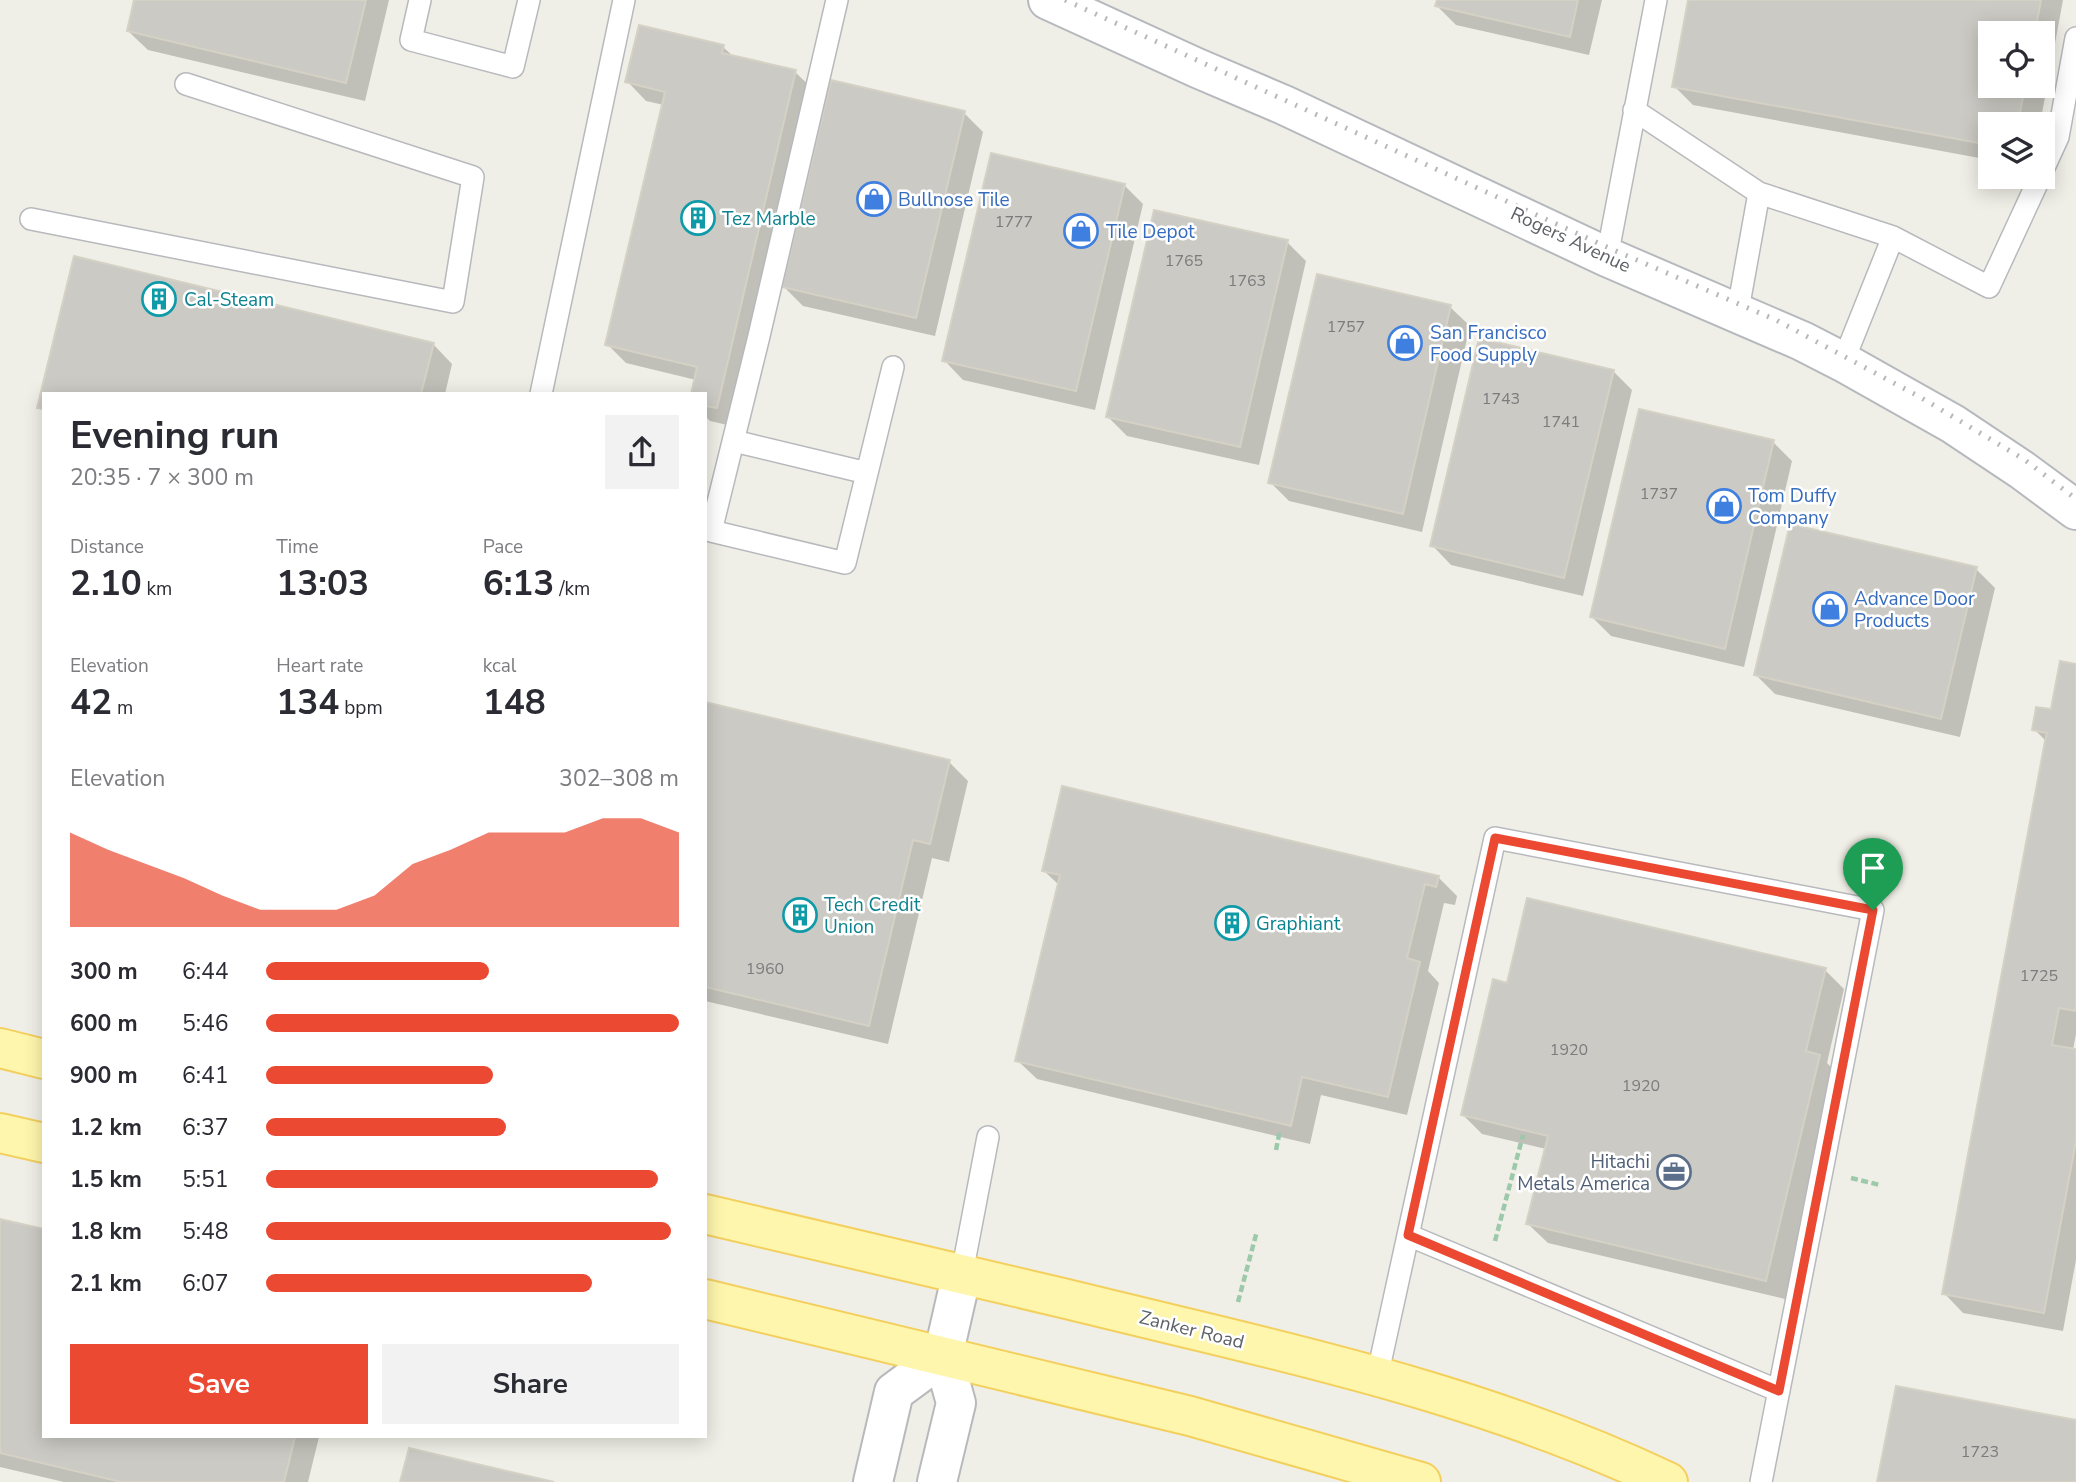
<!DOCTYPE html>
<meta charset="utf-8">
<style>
body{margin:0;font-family:"Nunito Sans",sans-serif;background:#f2f2f3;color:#2b2b33;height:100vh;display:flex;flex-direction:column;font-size:26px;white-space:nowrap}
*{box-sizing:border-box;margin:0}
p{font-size:23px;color:#7c7c81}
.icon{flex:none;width:38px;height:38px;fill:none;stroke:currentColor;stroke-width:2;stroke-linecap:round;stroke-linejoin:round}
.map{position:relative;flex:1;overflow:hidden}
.side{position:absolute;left:42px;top:392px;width:665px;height:1046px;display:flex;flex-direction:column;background:#fff;border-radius:0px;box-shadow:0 4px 18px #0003}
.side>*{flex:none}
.tools{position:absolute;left:1978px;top:21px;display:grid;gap:14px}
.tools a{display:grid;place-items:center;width:77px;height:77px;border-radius:0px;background:#fff;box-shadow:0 4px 18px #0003;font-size:35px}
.pin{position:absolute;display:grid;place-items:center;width:60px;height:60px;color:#fff;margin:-72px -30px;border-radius:50% 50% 50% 0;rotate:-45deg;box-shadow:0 0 7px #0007}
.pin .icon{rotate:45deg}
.round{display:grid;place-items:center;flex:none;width:74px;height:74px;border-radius:0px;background:#f2f2f3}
.head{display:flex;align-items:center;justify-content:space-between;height:119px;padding:0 28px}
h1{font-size:38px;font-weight:700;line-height:52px}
.figures{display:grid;grid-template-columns:repeat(3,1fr);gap:10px;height:119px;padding:7px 28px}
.figures div{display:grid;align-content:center}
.figures b{font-size:35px;font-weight:700}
.figures small{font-size:19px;font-weight:400}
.figures p{font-size:19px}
.chart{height:196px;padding:14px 28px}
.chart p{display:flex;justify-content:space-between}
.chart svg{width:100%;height:126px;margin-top:7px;fill:#eb4932;opacity:.7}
.cta{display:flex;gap:14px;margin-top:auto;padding:14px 28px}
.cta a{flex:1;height:80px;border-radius:0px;background:#eb4932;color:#fff;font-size:28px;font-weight:700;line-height:80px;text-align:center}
.cta a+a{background:#f2f2f3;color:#2b2b33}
ul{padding:0 28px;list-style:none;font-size:23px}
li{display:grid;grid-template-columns:112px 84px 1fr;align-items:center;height:52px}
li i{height:18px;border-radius:9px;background:#eb4932}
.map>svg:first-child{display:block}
</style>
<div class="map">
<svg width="2076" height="1482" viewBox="0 0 2076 1482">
<rect width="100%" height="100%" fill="#f0efe7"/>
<path fill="#0003" fill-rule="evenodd" d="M136,0H389L365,101L148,50L128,31Z
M1439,0H1602L1589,55L1456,25L1437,6Z
M1690,0H2063L2040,124H1990V160L1693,105L1674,86ZM1990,33H2042V86H1990Z
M723,47L734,57L795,72L815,91L736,427L710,421L705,416V394L696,380L626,363L607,344L664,105L646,101L627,81Z
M964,113L983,132L935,336L803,306L784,287Z
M1124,185L1143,204L1095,410L963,380L944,360Z
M1287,242L1306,261L1259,465L1127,436L1108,417Z
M75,258L433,344L452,364L445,394H44V412L39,407Z
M1450,307L1470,326L1422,532L1289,501L1270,482Z
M1613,371L1632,390L1583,596L1451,565L1432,545Z
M1773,442L1792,461L1744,667L1611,636L1592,617Z
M1976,569L1995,588L1960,737L1775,694L1756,675Z
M2076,665V1034L2073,1050L2076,1051V1260L2063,1331L1963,1313L1944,1293L2047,742L2034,729L2052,711Z
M705,704L949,762L968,781L949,862L932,858L888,1044L705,1001Z
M1043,870L1438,877L1457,896L1455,905L1444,903L1428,971L1439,983L1407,1115L1321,1095L1310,1144L1037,1079L1017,1060L1059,885Z
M1825,970L1844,989L1827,1063L1839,1075L1785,1299L1548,1243L1528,1224L1546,1149L1482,1134L1463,1115L1508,985Z
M0,1221L44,1437H319L308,1482H64L0,1467Z"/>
<path fill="#cccac4" stroke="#d5d1c5" stroke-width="2" d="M134,0H366L346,83L127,31Z
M1437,0H1578L1570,37L1435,6Z
M1688,0H2041L2035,33H1990V86H2025L2018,124H1990V145L1672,87Z
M639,25L724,45L722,53L796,70L717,408L705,406V394H691L697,367L605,345L665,92L625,82Z
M831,80L965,111L916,318L782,287Z
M991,153L1125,184L1076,391L942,361Z
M1154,210L1288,240L1240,447L1106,417Z
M74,256L434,343L421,394H44V409L37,408Z
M1317,274L1451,305L1403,514L1268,483Z
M1479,338L1614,370L1564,578L1430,546Z
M1639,409L1774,440L1725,649L1590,617Z
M1790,524L1977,567L1941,719L1754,675Z
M2060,661L2076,664V1011L2059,1008L2052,1045L2076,1049V1141L2044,1313L1942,1294L2045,741L2047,733L2032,730L2036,707L2051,709Z
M705,702L950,760L930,844L913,840L869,1026L705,987Z
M1062,786L1439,876L1436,887L1425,884L1407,958L1420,962L1388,1097L1302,1077L1291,1126L1015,1061L1060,875L1042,871Z
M1527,898L1826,968L1806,1051L1820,1055L1766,1281L1526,1224L1548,1136L1461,1115L1493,979L1507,983Z
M0,1219L44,1229V1437H295L284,1482H121L0,1453Z
M1896,1386L2076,1420V1482H1877Z
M409,1448L554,1482H400Z"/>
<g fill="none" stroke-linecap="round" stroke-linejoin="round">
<g stroke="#b7b9bd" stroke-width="24">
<path id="lane" d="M420,0L411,40L513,67L529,0
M837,0L759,336L711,531L845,563L893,367
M1634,110L1759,193L1893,237L1989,287L2040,177
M2042,172L2058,137L2076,38
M31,219L453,302L473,177L186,84
M1607,257L1656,0
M1735,312L1739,304L1759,193
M1843,362L1893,237
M541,394L624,0
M734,441L867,473
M1408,1235L1779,1391
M962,1273L988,1137
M1377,1377L1495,838L1873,910L1761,1482"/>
</g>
<g stroke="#b7b9bd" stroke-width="42">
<path id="street" d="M873,1482L894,1392L943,1356
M937,1482L956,1403L943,1356L962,1273"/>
</g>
<g stroke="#b5b9be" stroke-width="42">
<path id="secondary" d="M1048,0L1197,68L1284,105L1607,257L1802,341L1843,362L1953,424L2022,470L2076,510"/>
</g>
<g stroke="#f3d05e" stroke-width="42">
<path id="primary" d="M0,1048L44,1059
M0,1133L44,1143
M705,1214C862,1250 1018,1287 1174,1325C1342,1365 1511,1407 1668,1482
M705,1299L1190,1416L1421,1482"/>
</g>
<path stroke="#9dc9ab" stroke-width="4.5" stroke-dasharray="7 3.5" stroke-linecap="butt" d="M1276,1150L1280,1130
M1851,1178L1880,1185
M1495,1241L1523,1135
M1238,1302L1257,1231"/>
<use href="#lane" stroke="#fff" stroke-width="21"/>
<use href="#street" stroke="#fff" stroke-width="38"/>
<use href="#secondary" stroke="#fff" stroke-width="38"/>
<use href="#primary" stroke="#fff6ad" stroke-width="38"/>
<path stroke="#b7b8b8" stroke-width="5" stroke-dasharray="2 9" stroke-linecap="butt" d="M1065,0L1609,248L1776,320L1920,397L2025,460L2076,499"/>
</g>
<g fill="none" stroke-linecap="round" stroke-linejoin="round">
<g stroke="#fff" stroke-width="14">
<path id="route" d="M1495,838L1873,910L1779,1391L1408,1235Z"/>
</g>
<use href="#route" stroke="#eb4932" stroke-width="9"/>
</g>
<defs>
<g id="shop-ring" transform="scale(1.75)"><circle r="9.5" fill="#fff" stroke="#3f7fe0" stroke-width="1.5"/><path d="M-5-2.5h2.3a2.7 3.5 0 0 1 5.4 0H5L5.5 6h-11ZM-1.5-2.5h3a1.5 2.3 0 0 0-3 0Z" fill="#3f7fe0"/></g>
<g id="building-ring" transform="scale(1.75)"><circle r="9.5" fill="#fff" stroke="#0f9aa8" stroke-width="1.5"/><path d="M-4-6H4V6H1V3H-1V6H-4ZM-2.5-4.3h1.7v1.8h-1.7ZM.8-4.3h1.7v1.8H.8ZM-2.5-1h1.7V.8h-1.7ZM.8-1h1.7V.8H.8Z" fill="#0f9aa8"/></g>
<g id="office-ring" transform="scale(1.75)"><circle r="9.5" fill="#fff" stroke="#5c6f8a" stroke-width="1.5"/><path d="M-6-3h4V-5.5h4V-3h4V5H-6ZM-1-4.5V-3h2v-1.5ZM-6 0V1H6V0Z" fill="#5c6f8a"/></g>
</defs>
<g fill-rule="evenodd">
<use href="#shop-ring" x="874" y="199"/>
<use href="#building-ring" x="698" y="218"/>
<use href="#shop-ring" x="1081" y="231"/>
<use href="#building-ring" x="159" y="299"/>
<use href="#shop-ring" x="1405" y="343"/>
<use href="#shop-ring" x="1724" y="506"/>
<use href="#shop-ring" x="1830" y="609"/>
<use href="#building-ring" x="800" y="915"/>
<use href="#building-ring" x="1232" y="923"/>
<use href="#office-ring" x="1674" y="1172"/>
</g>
<g text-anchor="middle" stroke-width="5" stroke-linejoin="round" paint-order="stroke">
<g font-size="16" fill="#7a7c7e">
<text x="1014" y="227">1777</text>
<text x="1184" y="266">1765</text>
<text x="1247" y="286">1763</text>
<text x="1346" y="332">1757</text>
<text x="1501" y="404">1743</text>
<text x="1561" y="427">1741</text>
<text x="1659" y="499">1737</text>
<text x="765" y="974">1960</text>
<text x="2039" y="981">1725</text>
<text x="1569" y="1055">1920</text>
<text x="1641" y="1091">1920</text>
<text x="1980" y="1457">1723</text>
</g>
<g font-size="19" fill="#366cbe" stroke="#fff" text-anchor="start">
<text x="898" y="206">Bullnose Tile</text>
<text x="1106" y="238">Tile Depot</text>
<text x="1430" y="339">San Francisco<tspan x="1430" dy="22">Food Supply</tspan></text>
<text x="1748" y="502">Tom Duffy<tspan x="1748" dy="22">Company</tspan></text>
<text x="1854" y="605">Advance Door<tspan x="1854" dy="22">Products</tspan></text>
</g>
<g font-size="19" fill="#0d838f" stroke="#fff" text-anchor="start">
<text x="722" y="225">Tez Marble</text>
<text x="184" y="306">Cal-Steam</text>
<text x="824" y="911">Tech Credit<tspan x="824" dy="22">Union</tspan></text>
<text x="1256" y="930">Graphiant</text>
</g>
<g font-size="19" fill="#5e6267" stroke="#fff">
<text transform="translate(1571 239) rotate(25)" y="7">Rogers Avenue</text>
<text transform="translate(1192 1329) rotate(14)" y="7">Zanker Road</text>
</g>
<g font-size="19" fill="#4e5e75" stroke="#fff" text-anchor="end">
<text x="1650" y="1168">Hitachi<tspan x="1650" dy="22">Metals America</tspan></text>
</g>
</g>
</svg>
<div class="tools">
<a><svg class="icon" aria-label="locate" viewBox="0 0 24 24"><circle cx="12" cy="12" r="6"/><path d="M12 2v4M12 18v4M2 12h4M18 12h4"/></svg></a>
<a><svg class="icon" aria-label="layers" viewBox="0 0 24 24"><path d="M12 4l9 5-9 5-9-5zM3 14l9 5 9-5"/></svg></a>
</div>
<div class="pin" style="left:1873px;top:910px;background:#1e9e55"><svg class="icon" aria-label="arrive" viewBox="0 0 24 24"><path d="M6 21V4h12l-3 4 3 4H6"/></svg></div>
<section class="side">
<div class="head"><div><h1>Evening run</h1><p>20:35 · 7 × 300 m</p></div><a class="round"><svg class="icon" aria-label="share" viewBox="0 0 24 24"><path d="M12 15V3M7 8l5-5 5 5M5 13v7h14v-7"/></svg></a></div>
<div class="figures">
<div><p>Distance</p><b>2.10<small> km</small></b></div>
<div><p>Time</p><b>13:03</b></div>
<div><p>Pace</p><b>6:13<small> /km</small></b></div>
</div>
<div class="figures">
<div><p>Elevation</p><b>42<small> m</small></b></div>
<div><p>Heart rate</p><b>134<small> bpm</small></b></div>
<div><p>kcal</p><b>148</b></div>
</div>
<div class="chart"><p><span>Elevation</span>302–308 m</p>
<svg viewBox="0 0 160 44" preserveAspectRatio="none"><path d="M0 44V11L10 17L20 22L30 27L40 33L50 38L60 38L70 38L80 33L90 22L100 17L110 11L120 11L130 11L140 6L150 6L160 11V44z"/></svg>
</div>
<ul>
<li><b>300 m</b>6:44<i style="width:54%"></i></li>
<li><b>600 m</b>5:46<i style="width:100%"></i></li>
<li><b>900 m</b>6:41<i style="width:55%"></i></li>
<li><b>1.2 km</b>6:37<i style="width:58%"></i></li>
<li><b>1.5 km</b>5:51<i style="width:95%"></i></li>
<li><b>1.8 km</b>5:48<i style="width:98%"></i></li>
<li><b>2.1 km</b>6:07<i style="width:79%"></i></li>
</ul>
<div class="cta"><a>Save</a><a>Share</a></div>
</section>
</div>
